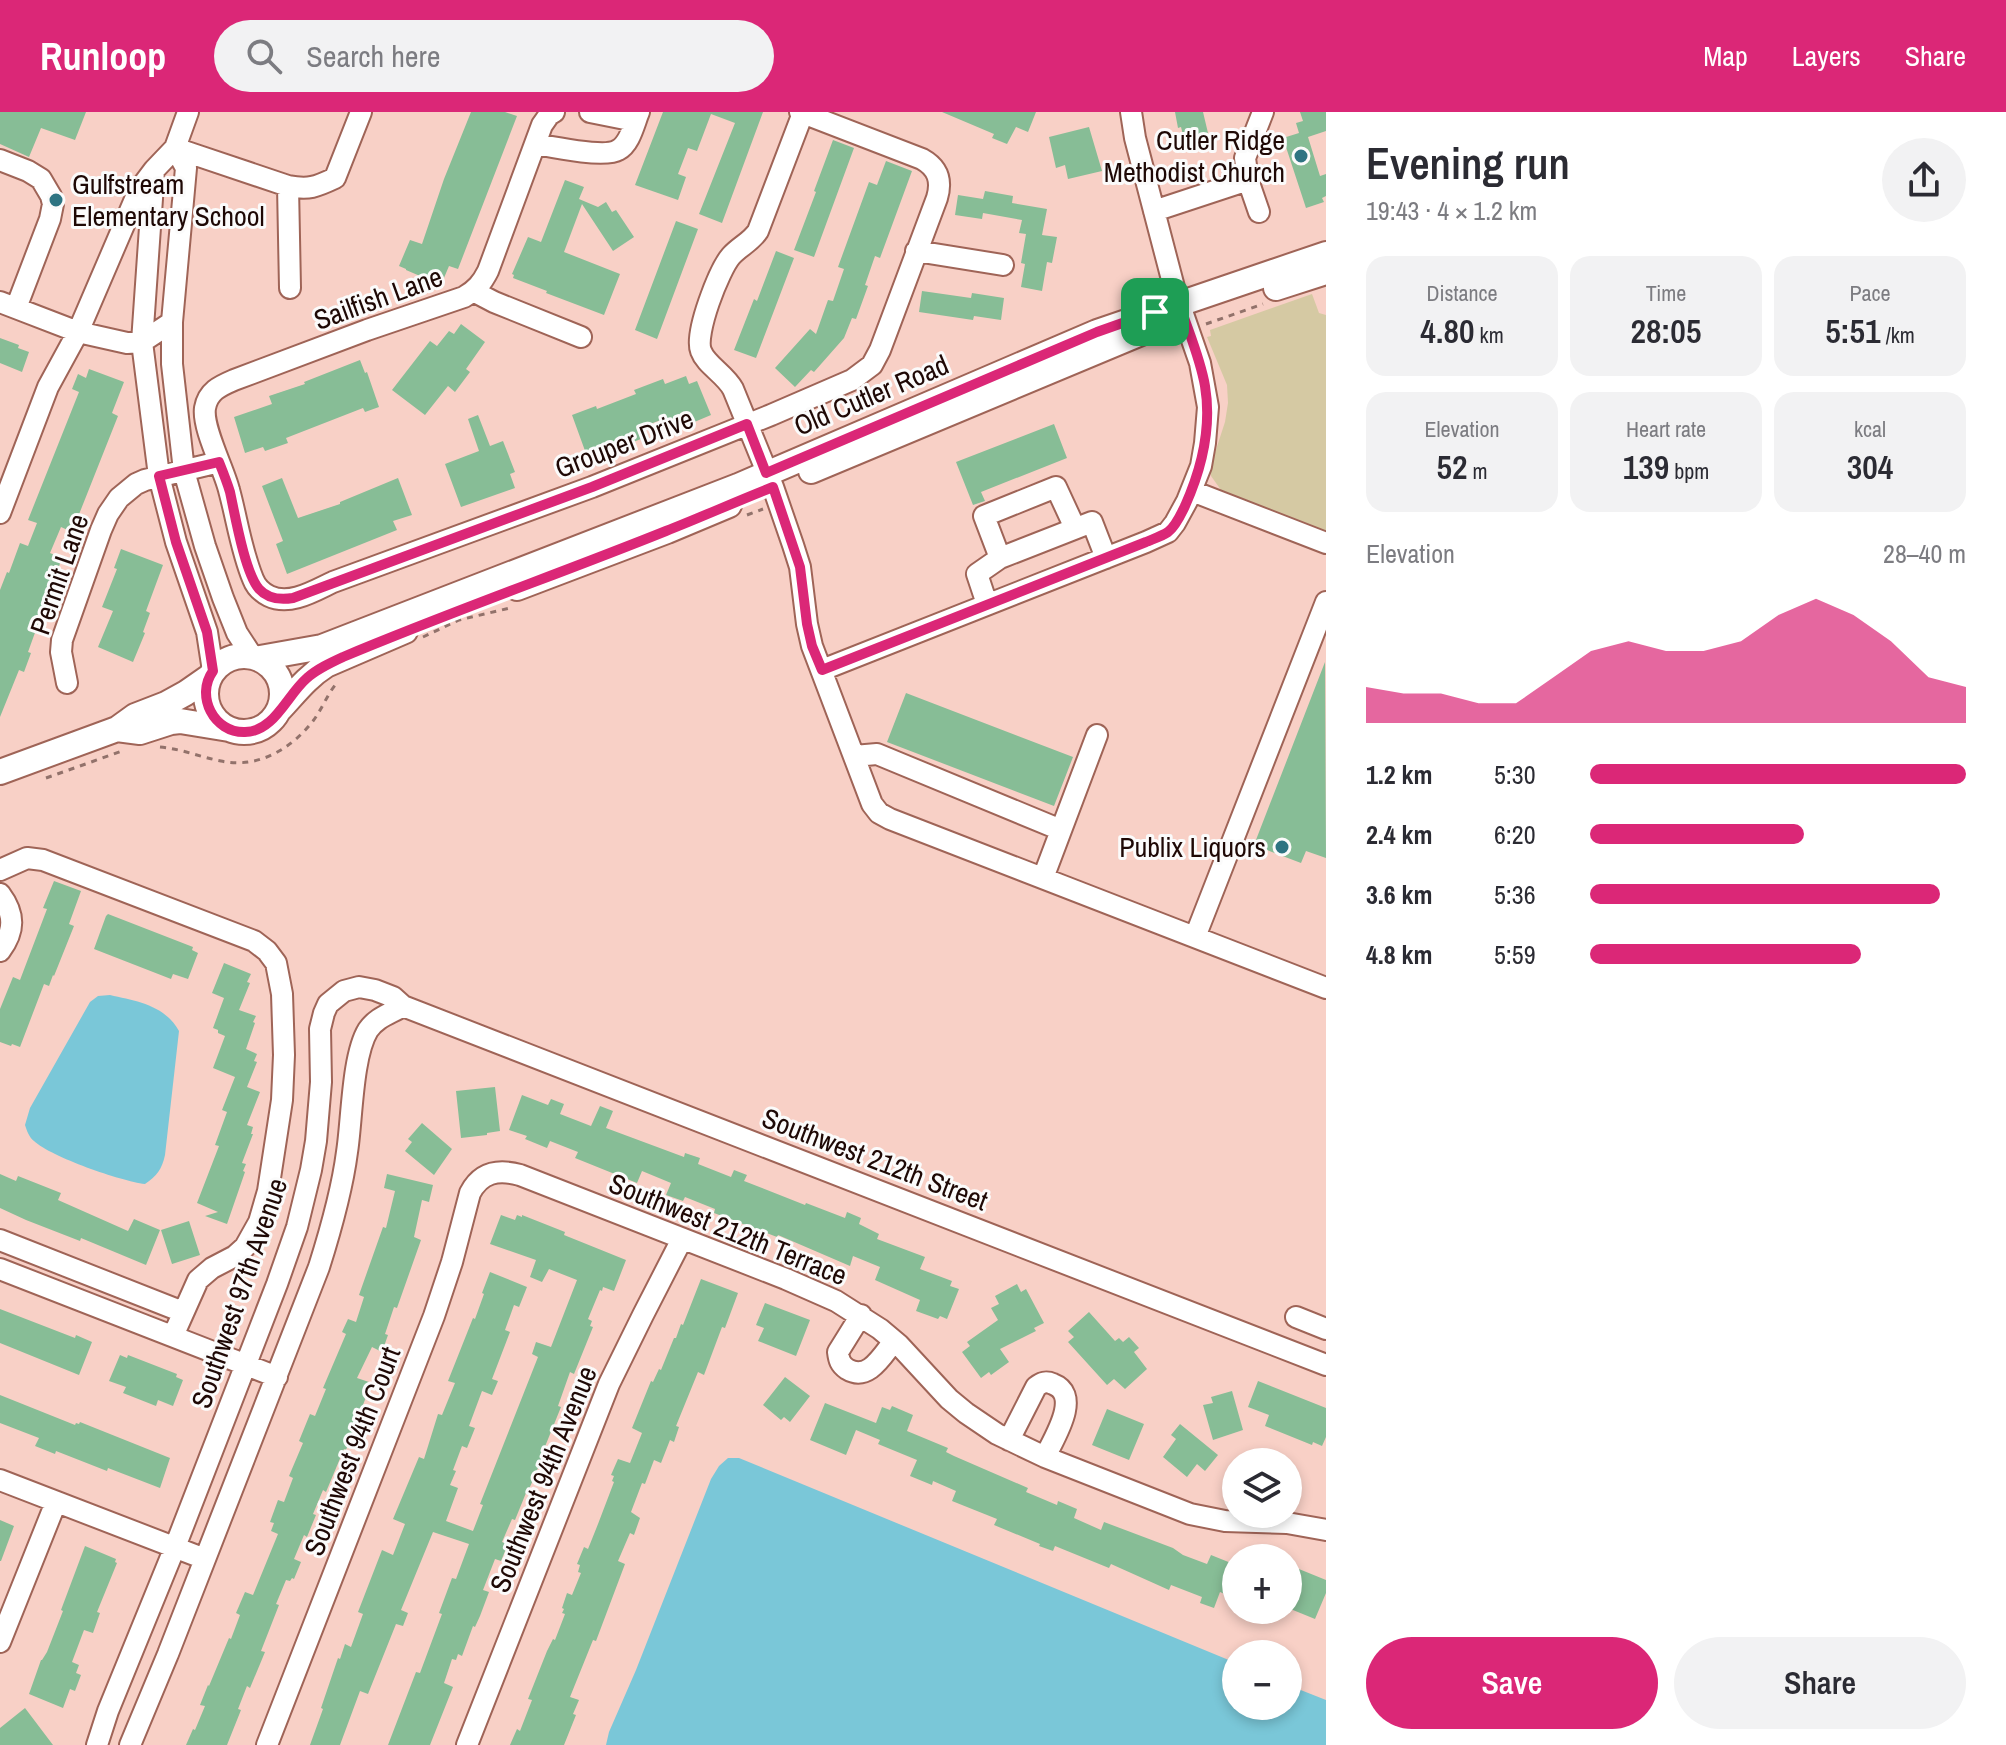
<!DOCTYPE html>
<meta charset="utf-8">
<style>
body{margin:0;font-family:"Archivo Narrow",sans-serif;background:#f2f2f3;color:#2b2b33;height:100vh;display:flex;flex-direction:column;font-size:30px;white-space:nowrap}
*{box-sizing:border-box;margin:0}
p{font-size:26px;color:#7c7c81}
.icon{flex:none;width:44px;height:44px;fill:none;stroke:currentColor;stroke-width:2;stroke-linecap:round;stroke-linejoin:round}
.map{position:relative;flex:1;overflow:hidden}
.details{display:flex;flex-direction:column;background:#fff;width:680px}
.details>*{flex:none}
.buttons{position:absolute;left:1222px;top:1336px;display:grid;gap:16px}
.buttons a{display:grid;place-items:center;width:80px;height:80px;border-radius:50%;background:#fff;box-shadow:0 4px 12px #0003;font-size:40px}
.pin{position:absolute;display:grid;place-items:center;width:68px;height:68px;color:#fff;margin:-34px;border-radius:16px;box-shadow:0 4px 12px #0006}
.round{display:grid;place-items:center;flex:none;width:84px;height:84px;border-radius:42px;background:#f2f2f3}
.summary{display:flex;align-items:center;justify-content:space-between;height:136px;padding:0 40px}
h1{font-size:44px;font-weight:600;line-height:60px}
.figures{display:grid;grid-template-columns:repeat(3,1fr);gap:12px;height:136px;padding:8px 40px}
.figures div{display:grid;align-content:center;border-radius:20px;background:#f2f2f3;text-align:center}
.figures b{font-size:34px;font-weight:600}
.figures small{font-size:22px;font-weight:400}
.figures p{font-size:22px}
.chart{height:224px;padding:16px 40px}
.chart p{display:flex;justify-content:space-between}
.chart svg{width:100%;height:144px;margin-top:8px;fill:#db2777;opacity:.7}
.action{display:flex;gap:16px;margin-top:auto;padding:16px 40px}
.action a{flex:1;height:92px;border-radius:48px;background:#db2777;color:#fff;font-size:32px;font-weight:600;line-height:92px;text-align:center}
.action a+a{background:#f2f2f3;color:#2b2b33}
ul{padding:0 40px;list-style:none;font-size:26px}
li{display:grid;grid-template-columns:128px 96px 1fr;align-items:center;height:60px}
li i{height:20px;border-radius:10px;background:#db2777}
header{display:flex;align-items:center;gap:48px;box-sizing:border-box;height:112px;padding:0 40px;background:#db2777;color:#fff}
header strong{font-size:38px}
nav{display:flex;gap:44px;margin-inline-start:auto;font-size:28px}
.search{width:560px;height:72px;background:#f2f2f3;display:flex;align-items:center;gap:20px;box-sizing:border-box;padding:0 28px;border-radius:44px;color:#7c7c81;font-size:30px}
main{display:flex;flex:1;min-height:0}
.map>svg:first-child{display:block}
</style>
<header>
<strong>Runloop</strong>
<div class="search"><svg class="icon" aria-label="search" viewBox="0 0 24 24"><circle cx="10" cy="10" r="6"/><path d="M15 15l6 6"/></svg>Search here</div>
<nav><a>Map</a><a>Layers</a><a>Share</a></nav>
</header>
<main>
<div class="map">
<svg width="1326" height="1633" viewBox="0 0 1326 1633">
<rect width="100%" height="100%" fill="#f8d0c6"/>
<path fill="#d5c9a3" d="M1312,182L1319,201L1326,203V420L1221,378L1211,364L1210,356L1225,310L1228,291L1227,273L1207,225L1211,224L1210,218Z"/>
<path fill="#7ac7d8" d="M110,883C136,889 165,893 179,919L165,1043C162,1057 157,1064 145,1072C121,1069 51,1045 34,1029C29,1025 27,1019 25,1013L30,996L90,890L98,884Z
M728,1346H739L1236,1551V1594H1288V1573L1326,1588V1633H606L609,1620L636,1558L711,1367L719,1354Z"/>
<path fill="#87bd96" d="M0,0H86L75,28L41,16L29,45L0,32Z
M471,0H505L517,4L458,157L449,154L441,173L406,158V157L399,154L410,128L422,132L444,67Z
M663,0H763L722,111L699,102L735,11L711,2L697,39L688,36L678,62L686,65L678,88L635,73Z
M942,0H1036L1028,20L1016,15L1007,32L992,26L994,22Z
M1175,0H1203L1208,21L1184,27L1181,15L1178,16Z
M1300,0H1326V19L1308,25L1320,64L1326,62V84L1322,86L1324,90L1306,96L1283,26L1299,21L1296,11L1303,9Z
M1089,15L1102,59L1068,67L1065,53L1056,56L1049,25Z
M833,28L854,36L814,145L794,138L816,80L814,79Z
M886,49L912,59L880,146L875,144L865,173L868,174L856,207L852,206L844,226L814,260L811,258L795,275L775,256L810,217L816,222L828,188L833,189L844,157L838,155L869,70L877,73Z
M565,68L584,75L579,87L598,95L606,90L612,100L616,98L634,125L613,139L582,92L564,140L620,162L604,203L546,181L547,179L513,166L514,163L512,162L528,125L541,130Z
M985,79L1013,84L1012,91L1047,97L1042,123L1057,125L1052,151L1047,150L1042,179L1021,175L1025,152L1021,151L1026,122L1019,121L1022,108L983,101L982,107L955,103L958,83L983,87Z
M676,109L698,117L657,227L635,218Z
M776,139L794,146L756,246L734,238L754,187L757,189Z
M922,179L971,186L972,181L1004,186L1001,208L974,204L973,208L919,200Z
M461,212L485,230L466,257L470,260L455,280L448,274L425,303L392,278L430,229L437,234L449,219L454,222Z
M0,226L19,233L18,236L29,240L22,260L0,251Z
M360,248L365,261L367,260L379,295L365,300L363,296L286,326L288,331L265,339L263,335L245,341L234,305L272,292L269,284L305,272L304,270Z
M89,257L124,270L112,301L118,304L72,420L61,415L50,441L62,446L28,540L31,541L24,560L19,558L0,605V478L7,460L9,461L20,431L28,434L37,411L28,408L79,280L72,277L78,262L86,266Z
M686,264L689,272L697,269L711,303L692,311L690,308L670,315L666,306L637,317L641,327L588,347L572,303L596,294L597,297L636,282L634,278L663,267L665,272Z
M478,303L490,334L503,329L515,360L510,362L515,376L461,395L445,352L479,339L468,307Z
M1054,312L1067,346L981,380L985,389L973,393L956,350Z
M282,366L298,406L340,392V390L398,366L412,403L393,409L397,418L287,462L276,432L283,429L262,374Z
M121,437L163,453L146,499L150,501L143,520L145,521L133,550L98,535L113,499L102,495L117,457L114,456Z
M1325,550L1326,746L1306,739L1301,751L1254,733Z
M906,581L1073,645L1054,694L887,630Z
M54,769L81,779L69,812L74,814L54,864L53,863L49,874L44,872L20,935L12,932L11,934L0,930V897L13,865L20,868L47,797L43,796Z
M108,802L193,835L192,838L198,841L188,867L173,862L171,867L94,837L106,804Z
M224,851L251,862L247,870L250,871L239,898L256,904L253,910L255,911L246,937L257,942L254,949L257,950L247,975L260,980L247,1013L253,1015L251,1022H253L242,1051L246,1052L243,1059L245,1060L227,1112L205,1104L218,1100L197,1091L219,1034L215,1033L227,1000L222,998L235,965L213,956L225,924L218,921V918L213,916L224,886L212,881Z
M495,975L500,1019L487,1021V1023L461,1026L456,979Z
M522,983L548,993L551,987L564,992L560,1002L591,1014L600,994L613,999L606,1016L684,1045L685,1041L700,1046L698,1052L731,1065L734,1058L747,1063L744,1069L805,1093L806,1091L845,1106L847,1100L861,1106L859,1112L879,1122L877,1127L925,1145L920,1157L952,1169L950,1174L959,1177L947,1207L940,1204L938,1207L916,1199L920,1188L875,1168L880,1155L853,1144L850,1154L778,1123L777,1125L714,1101L715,1097L685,1085L683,1089L666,1083L671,1071L642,1059L637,1071L575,1046L578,1040L550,1029L547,1036L525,1027L527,1024L509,1018Z
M422,1011L452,1037L434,1063L405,1039L412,1030L408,1027Z
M0,1062L16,1069L18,1064L61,1081L58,1088L128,1119L134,1107L160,1118L146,1153L81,1126L80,1129L26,1108L0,1096Z
M387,1062L433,1073L429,1090L422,1088L414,1125L421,1128L397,1196L394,1195L385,1222L388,1223L382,1240L372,1235L357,1266L369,1270L363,1284L366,1285L346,1338L344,1337L326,1380L323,1378L313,1402L316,1403L307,1425L304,1423L294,1447L301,1450L294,1467L292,1466L290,1469L286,1468L276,1492L279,1493L261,1539L265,1540L250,1576L247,1574L238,1597L241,1598L227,1633H186L193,1617L195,1618L205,1594L200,1593L208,1573L209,1574L229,1526L231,1527L240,1503L236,1501L245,1480L253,1483L278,1422L271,1419L274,1411L270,1410L278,1388L284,1390L293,1366L289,1364L303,1331L299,1329L310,1302L315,1304L326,1277L323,1276L346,1222L342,1220L348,1207L356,1210L364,1185L359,1183L383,1115L386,1116L395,1079L384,1076Z
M501,1103L515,1108L517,1103L522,1105V1103L565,1120L564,1123L626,1148L614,1179L603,1175L602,1179L600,1178L588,1207L592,1209L590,1214L593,1215L574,1262L570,1260L558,1294L561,1295L542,1342L543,1343L534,1366L529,1377L528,1376L515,1408L512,1407L502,1430L508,1432L501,1449L495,1447L483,1478L489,1480L480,1504L475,1515L473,1514L462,1544L458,1542L456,1548L452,1547L444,1571L453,1575L430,1633H388L416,1560L420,1561L442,1502L439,1501L452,1466L456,1467L469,1432L433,1420L401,1498L408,1501L403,1514L396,1512L368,1582L360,1579L340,1633H310L323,1597L321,1596L338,1546L340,1547L345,1532L351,1535L363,1502L358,1500L382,1438L393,1443L405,1412L393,1407L419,1345L424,1347L438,1302L442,1303L455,1271L448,1269L473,1206L475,1207L484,1182L482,1181L490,1160L527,1175L519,1195L514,1193L505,1218L510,1220L492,1267L498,1269L492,1283L482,1279L469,1314L475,1316L467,1336L462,1334L453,1358L456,1359L450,1373L458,1376L446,1409L473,1419L483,1393L480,1392L538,1245L532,1242L536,1230L551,1235L577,1168L549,1157L542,1170L530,1165L536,1148L490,1132Z
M189,1109L200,1143L172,1152L161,1118Z
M701,1167L738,1181L725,1216L722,1215L704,1263L698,1260L676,1314L679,1315L674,1330L670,1328L661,1351L654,1348L645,1372L642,1371L631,1400L640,1406L634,1423L630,1421L618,1449L625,1452L596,1529L593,1528L570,1585L579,1588L573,1602L576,1603L564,1633H510L517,1617L520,1619L532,1588L528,1587L547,1539L553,1527L555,1528L565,1502L562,1501L564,1497L562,1496L567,1481L572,1483L581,1461L578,1460L580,1453L577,1452L584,1435L588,1437L598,1412L614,1370L612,1369L614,1364L611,1363L618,1347L630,1351L642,1321L632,1316L651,1269L653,1270L659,1257L661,1258L674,1226H676L681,1212L683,1213Z
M1017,1172L1021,1180L1026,1177L1044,1211L1034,1216L1036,1219L1000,1237L1009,1250L991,1263L989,1260L981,1266L962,1240L970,1234L967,1230L998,1208L991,1196L999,1192L995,1184Z
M765,1191L810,1208L796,1244L758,1229L764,1216L756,1213Z
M0,1197L75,1226L76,1223L92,1230L79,1263L0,1231Z
M1089,1200L1115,1229L1119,1226L1123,1230L1129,1225L1139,1236L1134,1240L1147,1257L1125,1277L1114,1267L1107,1273L1068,1230L1074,1225L1068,1219Z
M120,1243L127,1246L128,1243L177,1262L176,1265L183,1268L173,1294L158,1288L156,1294L123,1281L126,1275L109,1269Z
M785,1265L810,1284L790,1310L784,1305L781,1308L763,1293Z
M1258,1269L1326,1296V1325L1322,1334L1313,1330L1312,1333L1265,1314L1269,1303L1248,1295Z
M1232,1279L1243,1318L1213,1328L1203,1293L1213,1291L1211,1285Z
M0,1283L75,1313L76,1311L79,1312L80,1310L170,1346L160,1376L108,1356L107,1359L56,1339L55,1342L35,1334L39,1326L0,1311Z
M825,1291L876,1311L882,1295L890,1298L892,1294L913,1303L907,1319L948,1336L946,1340L954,1344L1028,1376L1026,1380L1057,1393L1058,1389L1077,1397L1074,1406L1101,1418L1104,1410L1173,1436L1183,1443L1207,1452L1211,1443L1236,1453V1487L1220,1480L1214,1496L1200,1491L1202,1485L1171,1473L1169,1478L1111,1452L1109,1456L1055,1434L1053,1439L1039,1434L1040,1432L994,1413L997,1407L952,1389L956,1379L933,1369L932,1373L910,1364L917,1348L878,1332L880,1328L856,1318L846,1343L810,1328Z
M1107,1297L1144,1312L1129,1348L1092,1333Z
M1180,1312L1218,1343L1205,1359L1197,1352L1187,1365L1163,1345L1176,1327L1171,1323Z
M0,1408L14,1414L1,1449H0Z
M85,1434L116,1447L115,1450L117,1451L97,1500L100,1501L93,1521L84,1518L72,1550L79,1553L76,1561L81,1563L75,1579L70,1577L63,1596L29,1582L41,1548H42L47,1540L63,1499L61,1498Z
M1294,1455L1326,1468V1481L1315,1507L1288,1496V1470Z
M25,1596L53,1633H0V1616Z"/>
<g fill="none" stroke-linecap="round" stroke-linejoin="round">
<g stroke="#9f6457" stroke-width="24">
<path id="minor" d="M188,0L175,36L154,58L142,230L159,364L176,430L207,520L213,559
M554,0L549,3L542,13L488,159C482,171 476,178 464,185L367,218L234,268C220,274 208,279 205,296C202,316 224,357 229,378C237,407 241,438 253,467C256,475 261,480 269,484C290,494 314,479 333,470L592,375L771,303L852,268L872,253L880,238L937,86C942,69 938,56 922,47L800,0
M590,0L635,9
M803,1L758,119C751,130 740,134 731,144C719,158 694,222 701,239C706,253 725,262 733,277L773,375L793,433L800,455L807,512L812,534L872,692L879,701L890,707L1326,876
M536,32C552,35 605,46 618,38C630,32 634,12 639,0
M175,36L186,56L172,210V252L184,359L205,434L223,486L237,521L252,544
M175,36L288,74
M0,48L28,59L41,67L51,84L53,92L50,107L16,196
M1248,68L1259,100
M1154,99L1248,68L1245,46L1263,0
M916,139L1003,153
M290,176L288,74C309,78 316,75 335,66L361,0
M473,179L494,190L581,225
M0,190L78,220L127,231L142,230L172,210
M1192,379L1326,431
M0,401L48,275L78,220L139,78L154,58
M1075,416L1056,375L984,404L1000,446L1092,410L1106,446
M987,492L977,462L1000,446
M822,558L1146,430L1168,420L1175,411L1187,389L1201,354L1205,331L1208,295L1200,251L1175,179L1135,26L1131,0
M67,571L61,540L62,528L101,418L108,402L119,386L136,372L145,368L219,350
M854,644L877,642L1061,718
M0,758L27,746L43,748L254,829L267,839L276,851L282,882L284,943L282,988L268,1079L259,1110L245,1135L235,1144L212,1156L198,1168L173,1224
M1043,766L1097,623
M0,782C15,802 15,819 0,839
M1195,825L1326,490
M0,1128L183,1200
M0,1157L277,1265
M861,1203L838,1240C839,1248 840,1252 847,1257C868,1270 882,1244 894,1229
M1296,1205L1326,1217
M1009,1328L1036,1275C1042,1270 1046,1269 1053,1272C1082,1283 1054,1326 1045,1345
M0,1368L205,1447
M0,1530L56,1390
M97,1633L108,1599L175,1435L277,1172L297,1115L311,1058L316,1029L321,970L320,917L324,901L328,892L344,879L359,875L375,878L393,885L403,894L1326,1253
M130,1633L168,1542L319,1155C331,1117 342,1079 347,1040C352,1009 352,944 368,918C377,905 390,902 403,894
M267,1633L434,1204L452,1150L470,1081C481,1060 498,1057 520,1063L786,1167L836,1189L880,1217L899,1233L949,1287L966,1301L997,1322L1045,1345L1190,1402L1225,1409L1287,1411L1326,1418
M467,1633L609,1272L643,1203L682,1127"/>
</g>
<g stroke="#9f6457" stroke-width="28">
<path id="major" d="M1276,176L1326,160
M811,359L1146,219
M517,476L667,419L729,393
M206 582a38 38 0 1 1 76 0a38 38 0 1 1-76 0Z
M260,546L322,535L738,374L1097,220L1326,142
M280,597C295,581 307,565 326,553L405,519
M117,617L140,620L171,610L180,609L229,617
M0,660L117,617L135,604L166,592L186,581L209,565"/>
</g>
<path stroke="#92726b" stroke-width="3" stroke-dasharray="6 6" stroke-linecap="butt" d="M1206,212L1263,192
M747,403L763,397
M423,525L459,508L510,496
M160,635C182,637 200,645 221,649C258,657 291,637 313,609C322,597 327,583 336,572
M46,666L125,638"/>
<use href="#minor" stroke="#fff" stroke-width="20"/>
<use href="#major" stroke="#fff" stroke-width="24"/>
</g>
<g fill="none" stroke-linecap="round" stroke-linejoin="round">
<g stroke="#fff" stroke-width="16">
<path id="route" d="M1179,191C1188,219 1200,245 1205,274C1212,316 1202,356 1185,394C1181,402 1176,414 1168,420C1162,424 1153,427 1146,430L822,558L812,534L807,512L800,455L773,375C737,389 702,405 666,419C559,462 450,500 343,545C330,551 317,557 307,566C287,583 274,620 245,620C214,621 195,584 213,559L207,520L176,430L159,364L219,350C223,360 227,370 230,380C235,403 245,461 259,477C268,487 281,488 293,486L592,375L747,312L766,361L1097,220Z"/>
</g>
<use href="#route" stroke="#db2777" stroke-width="10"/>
</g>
<g fill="#2e7482" stroke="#fbfbfb" stroke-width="3">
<circle cx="1301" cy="44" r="8"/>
<circle cx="56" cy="88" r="8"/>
<circle cx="1282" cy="735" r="8"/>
</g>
<g text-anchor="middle" stroke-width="6" stroke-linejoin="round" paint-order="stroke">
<g font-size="28" fill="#1e0805" stroke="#fbfbfb" text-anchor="end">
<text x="1285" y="38">Cutler Ridge<tspan x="1285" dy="32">Methodist Church</tspan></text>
<text x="72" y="82" text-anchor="start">Gulfstream<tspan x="72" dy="32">Elementary School</tspan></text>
<text x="1266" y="745">Publix Liquors</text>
</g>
<g font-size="28" fill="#1e0805" stroke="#fbfbfb">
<text transform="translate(378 186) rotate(-20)" y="10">Sailfish Lane</text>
<text transform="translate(871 283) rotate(-23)" y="10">Old Cutler Road</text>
<text transform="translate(624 331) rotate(-21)" y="10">Grouper Drive</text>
<text transform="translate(59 462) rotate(-71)" y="10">Permit Lane</text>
<text transform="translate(875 1047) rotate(21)" y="10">Southwest 212th Street</text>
<text transform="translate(728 1117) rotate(22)" y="10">Southwest 212th Terrace</text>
<text transform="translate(239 1181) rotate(-71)" y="10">Southwest 97th Avenue</text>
<text transform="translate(352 1339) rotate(-69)" y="10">Southwest 94th Court</text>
<text transform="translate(543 1367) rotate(-68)" y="10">Southwest 94th Avenue</text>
</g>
</g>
</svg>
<div class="buttons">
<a><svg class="icon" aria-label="layers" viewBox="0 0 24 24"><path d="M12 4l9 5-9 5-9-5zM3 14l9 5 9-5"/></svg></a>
<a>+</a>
<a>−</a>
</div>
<div class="pin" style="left:1155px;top:200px;background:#1e9e55"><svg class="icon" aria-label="arrive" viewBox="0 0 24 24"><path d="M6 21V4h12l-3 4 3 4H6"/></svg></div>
</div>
<section class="details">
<div class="summary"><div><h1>Evening run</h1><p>19:43 · 4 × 1.2 km</p></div><a class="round"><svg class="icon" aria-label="share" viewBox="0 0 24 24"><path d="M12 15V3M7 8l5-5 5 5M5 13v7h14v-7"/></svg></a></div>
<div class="figures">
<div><p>Distance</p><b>4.80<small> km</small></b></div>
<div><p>Time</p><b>28:05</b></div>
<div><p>Pace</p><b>5:51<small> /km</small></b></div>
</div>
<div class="figures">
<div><p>Elevation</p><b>52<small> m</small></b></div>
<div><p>Heart rate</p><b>139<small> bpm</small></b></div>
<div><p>kcal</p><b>304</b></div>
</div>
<div class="chart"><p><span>Elevation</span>28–40 m</p>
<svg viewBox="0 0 160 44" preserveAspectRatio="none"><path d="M0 44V33L10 35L20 35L30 38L40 38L50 30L60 22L70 19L80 22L90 22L100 19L110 11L120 6L130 11L140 19L150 30L160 33V44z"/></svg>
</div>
<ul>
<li><b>1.2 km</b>5:30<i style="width:100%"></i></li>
<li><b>2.4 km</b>6:20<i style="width:57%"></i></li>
<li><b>3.6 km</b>5:36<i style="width:93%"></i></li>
<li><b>4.8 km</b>5:59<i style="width:72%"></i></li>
</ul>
<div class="action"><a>Save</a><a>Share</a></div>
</section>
</main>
